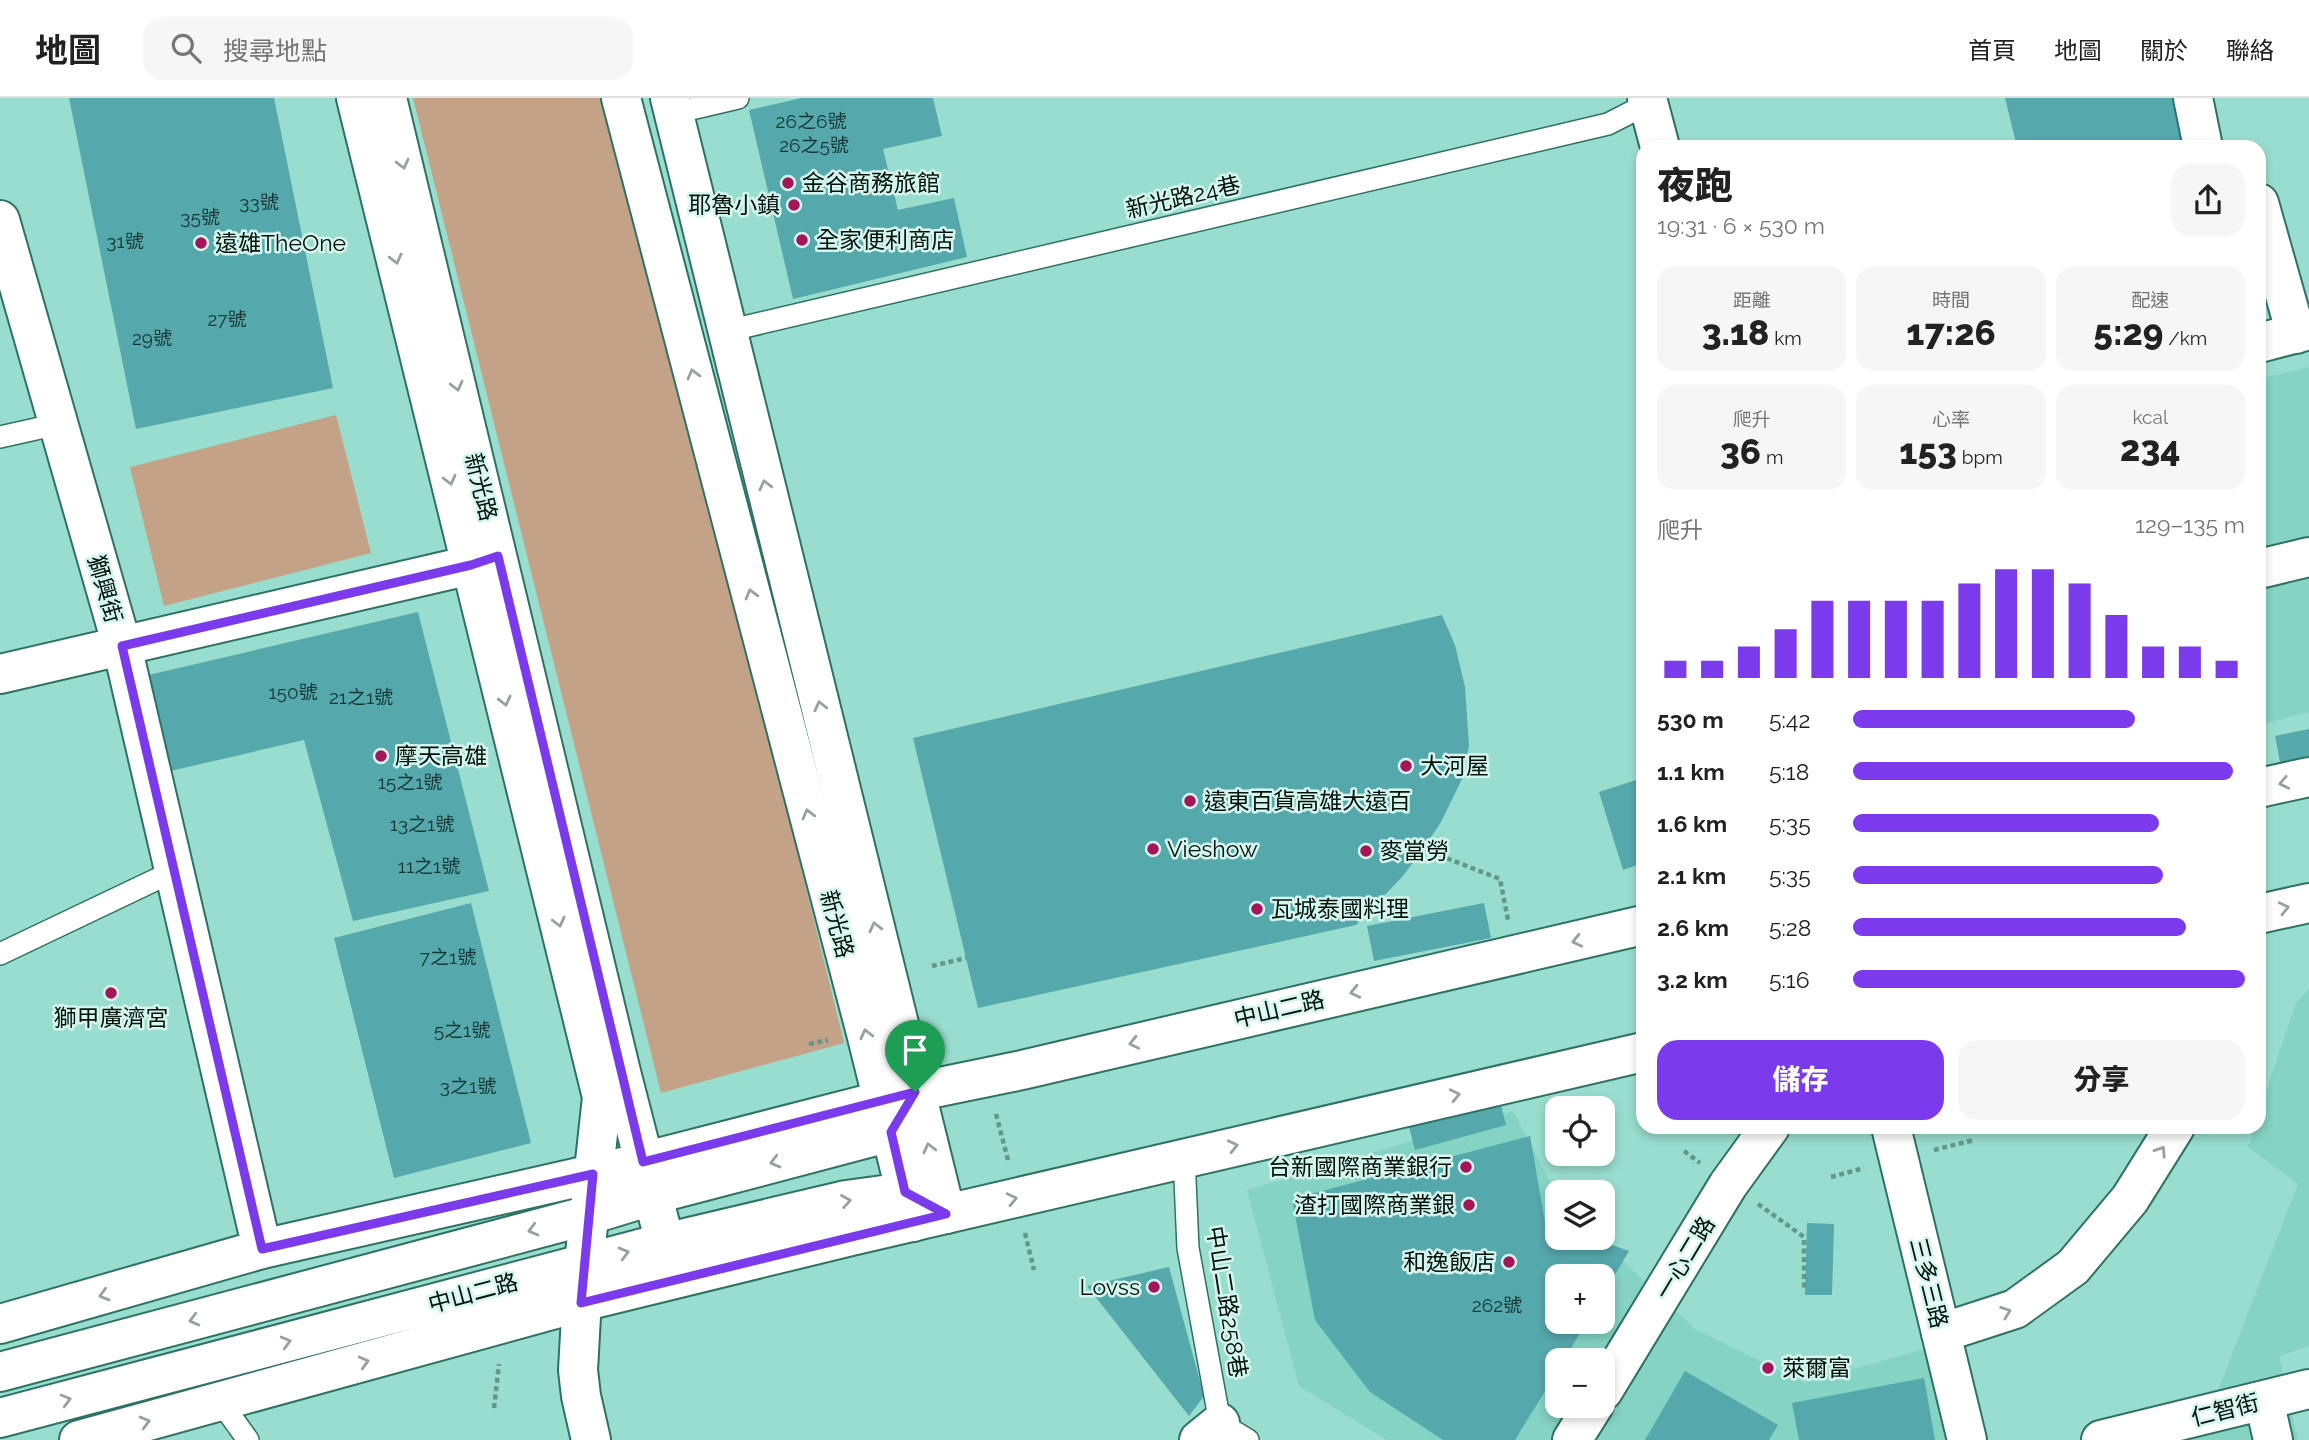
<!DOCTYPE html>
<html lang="zh-TW">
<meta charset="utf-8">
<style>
body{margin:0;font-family:Raleway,"Noto Sans TC",sans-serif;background:#f6f6f6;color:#222;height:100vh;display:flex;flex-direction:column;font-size:26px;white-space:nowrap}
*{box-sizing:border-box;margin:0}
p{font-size:23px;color:#767676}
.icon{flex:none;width:38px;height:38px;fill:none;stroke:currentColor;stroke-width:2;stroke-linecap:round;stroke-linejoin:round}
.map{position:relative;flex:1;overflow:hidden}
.side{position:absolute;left:1636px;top:42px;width:630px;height:994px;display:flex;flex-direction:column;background:#fff;border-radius:21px;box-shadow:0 4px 10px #0003}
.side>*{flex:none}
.fabs{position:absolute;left:1545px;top:998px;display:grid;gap:14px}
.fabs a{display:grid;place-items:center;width:70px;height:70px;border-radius:14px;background:#fff;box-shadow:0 4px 10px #0003;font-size:35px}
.pin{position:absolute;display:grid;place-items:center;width:60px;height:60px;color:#fff;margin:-72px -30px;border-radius:50% 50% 50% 0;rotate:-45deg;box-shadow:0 0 7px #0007}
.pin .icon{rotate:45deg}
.round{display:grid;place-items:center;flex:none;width:74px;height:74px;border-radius:21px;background:#f6f6f6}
.overview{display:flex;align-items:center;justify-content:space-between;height:119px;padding:0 21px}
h1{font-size:38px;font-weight:800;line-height:52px}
.stats{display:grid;grid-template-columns:repeat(3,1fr);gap:10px;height:119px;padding:7px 21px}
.stats div{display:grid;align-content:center;border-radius:18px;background:#f6f6f6;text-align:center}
.stats b{font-size:35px;font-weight:800}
.stats small{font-size:19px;font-weight:400}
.stats p{font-size:19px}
.chart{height:196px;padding:14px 21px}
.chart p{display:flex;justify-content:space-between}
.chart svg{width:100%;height:126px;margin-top:7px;stroke:#7c3aed;stroke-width:6}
.cta{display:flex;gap:14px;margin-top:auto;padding:14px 21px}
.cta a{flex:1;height:80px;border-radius:21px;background:#7c3aed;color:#fff;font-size:28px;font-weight:800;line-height:80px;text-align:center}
.cta a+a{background:#f6f6f6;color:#222}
ul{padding:0 21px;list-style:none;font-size:23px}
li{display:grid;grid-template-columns:112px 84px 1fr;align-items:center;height:52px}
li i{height:18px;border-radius:9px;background:#7c3aed}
header{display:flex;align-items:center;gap:42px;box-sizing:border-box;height:98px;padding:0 35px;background:#fff;border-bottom:2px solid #e0e0e0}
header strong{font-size:33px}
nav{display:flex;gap:38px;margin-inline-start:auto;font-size:24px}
.search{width:490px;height:63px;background:#f6f6f6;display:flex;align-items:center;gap:18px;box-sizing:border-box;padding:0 24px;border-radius:21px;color:#767676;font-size:26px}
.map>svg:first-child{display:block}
</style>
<header>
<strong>地圖</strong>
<div class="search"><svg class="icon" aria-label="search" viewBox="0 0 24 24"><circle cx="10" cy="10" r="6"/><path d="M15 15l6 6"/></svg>搜尋地點</div>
<nav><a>首頁</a><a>地圖</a><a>關於</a><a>聯絡</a></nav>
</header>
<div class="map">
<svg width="2309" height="1342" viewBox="0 0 2309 1342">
<rect width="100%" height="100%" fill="#99ddce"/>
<path fill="#84d3c3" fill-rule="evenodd" d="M2309,269V614L2259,627V281Z
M2309,891V1248L2279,1258L2298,1342H2186L2200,1339L2298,1086L2248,1049L2255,1029H2259V1015L2296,905Z
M1513,1013L1557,1097L1558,1139H1597L1695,1231L1805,1285L1928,1250L1950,1342H1387L1299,1288L1247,1092ZM1558,1178H1603V1223H1558ZM1558,1262H1603V1307H1558Z"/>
<path fill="#c4a288" d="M413,0H613L844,945L661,995Z
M336,317L371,455L164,508L130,369Z"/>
<path fill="#55a8ac" d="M69,0H274L333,290L136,331Z
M802,0H933L942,38L883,51L898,112L954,100L967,159L793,201L749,12Z
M2005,0H2212L2194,49H2017Z
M418,514L489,793L353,823L304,642L162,675L140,579Z
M1442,517L1455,547L1465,589L1469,648L1462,681L1441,724L1423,751L1403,778L1356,827L978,910L913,640Z
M2309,631V658L2280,664L2275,638Z
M1639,681L1643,695V765L1623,772L1599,694Z
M471,805L531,1045L394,1080L334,840Z
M1484,805L1491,840L1374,863L1367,828Z
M1499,999L1506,1027L1415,1052L1408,1025Z
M1530,1038L1545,1124L1558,1128V1139H1589L1629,1153L1603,1197V1178H1558V1223H1587L1564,1262H1558V1272L1515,1342H1443L1370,1294L1315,1222L1292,1101Z
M1807,1125L1834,1126L1832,1197H1805Z
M1169,1169L1204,1298L1189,1318L1087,1188Z
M1685,1273L1778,1327L1769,1342H1645Z
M1924,1280L1935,1342H1799L1792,1305Z"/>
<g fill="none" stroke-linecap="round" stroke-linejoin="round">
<g stroke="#2e7265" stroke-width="24">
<path id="service" d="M674,15L738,0
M727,233L1608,26L1649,5
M0,339L58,326
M0,856L174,773
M1184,1059L1188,1150L1220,1325L1248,1342
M220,1303L248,1342"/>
</g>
<g stroke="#2e7265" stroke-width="42">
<path id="minor" d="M356,0L602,999L584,1165L578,1272L581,1298L591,1342
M670,0L946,1116
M2193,0L2203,49
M2259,105L2296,236
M0,122L122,548L262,1151
M2259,245L2309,232
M2259,471L2309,459
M0,576L471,467L495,459
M1941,1235L2015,1211L2073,1169L2130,1101L2175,1029
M2264,1302L2273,1342
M1199,1342L1220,1325
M2101,1342L2309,1291"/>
</g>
<g stroke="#2e7265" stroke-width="42">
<path id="tertiary" d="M387,0L621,974L665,1145
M621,0L866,935L913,1124
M1647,0L1660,49
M1891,1029L1967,1342
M1603,1293L1728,1087L1770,1029
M1572,1342L1594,1307"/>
</g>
<g stroke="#2e7265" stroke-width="42">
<path id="primary" d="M2259,690L2309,679
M2259,816L2309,805
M0,1226L262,1151L619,1070L915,994L1022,972L1643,827
M0,1274L589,1117L671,1092L891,1034L915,994
M0,1320L639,1151L846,1102L905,1094L946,1116
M79,1342L581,1204L851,1138L1643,954"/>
</g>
<path stroke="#64978b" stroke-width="4.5" stroke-dasharray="5 3.5" stroke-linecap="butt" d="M1423,751L1500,781L1508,822
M932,868L966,860
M809,946L828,942
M996,1016L1008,1062
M1934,1052L1974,1042
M1684,1053L1700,1065
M1831,1079L1864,1070
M1758,1106L1804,1139V1193
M1025,1135L1034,1172
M494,1310L499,1266"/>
<use href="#service" stroke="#fff" stroke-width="21"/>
<use href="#minor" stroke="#fff" stroke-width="38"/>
<use href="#tertiary" stroke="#fff" stroke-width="38"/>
<use href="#primary" stroke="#fff" stroke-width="38"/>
</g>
<defs><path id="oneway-chevron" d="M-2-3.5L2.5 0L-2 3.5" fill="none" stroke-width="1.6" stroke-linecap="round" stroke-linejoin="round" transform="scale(1.75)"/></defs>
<g stroke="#99a09e">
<use href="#oneway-chevron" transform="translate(403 66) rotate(76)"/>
<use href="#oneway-chevron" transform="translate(396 161) rotate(76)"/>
<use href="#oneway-chevron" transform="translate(693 276) rotate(-105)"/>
<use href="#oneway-chevron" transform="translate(457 288) rotate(76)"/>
<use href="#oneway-chevron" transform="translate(450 382) rotate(76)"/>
<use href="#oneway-chevron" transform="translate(765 387) rotate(-104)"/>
<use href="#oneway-chevron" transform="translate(751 496) rotate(-105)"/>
<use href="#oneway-chevron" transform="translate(505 603) rotate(76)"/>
<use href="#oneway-chevron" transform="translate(820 608) rotate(-104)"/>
<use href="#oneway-chevron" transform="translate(2284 685) rotate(168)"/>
<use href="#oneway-chevron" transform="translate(808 716) rotate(-105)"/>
<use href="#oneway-chevron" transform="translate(2284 810) rotate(-13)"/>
<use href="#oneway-chevron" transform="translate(559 824) rotate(76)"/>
<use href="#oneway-chevron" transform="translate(875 829) rotate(-104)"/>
<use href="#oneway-chevron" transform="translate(1577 843) rotate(167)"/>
<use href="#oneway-chevron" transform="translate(1355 894) rotate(167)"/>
<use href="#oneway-chevron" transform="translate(866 936) rotate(-104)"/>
<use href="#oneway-chevron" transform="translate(1134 945) rotate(167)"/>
<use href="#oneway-chevron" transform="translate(1455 997) rotate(-13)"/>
<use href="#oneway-chevron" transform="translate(1233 1048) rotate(-13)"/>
<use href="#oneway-chevron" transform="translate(929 1050) rotate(-104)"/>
<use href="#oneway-chevron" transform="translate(2161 1053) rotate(-57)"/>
<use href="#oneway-chevron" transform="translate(775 1064) rotate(165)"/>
<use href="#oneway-chevron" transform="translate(1012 1101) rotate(-13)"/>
<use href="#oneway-chevron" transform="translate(846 1103) rotate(-10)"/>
<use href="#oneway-chevron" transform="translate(533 1132) rotate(165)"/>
<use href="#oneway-chevron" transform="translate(624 1155) rotate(-15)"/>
<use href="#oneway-chevron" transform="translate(104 1197) rotate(164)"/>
<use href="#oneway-chevron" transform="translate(2006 1214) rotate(-20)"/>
<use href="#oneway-chevron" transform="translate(194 1222) rotate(165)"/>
<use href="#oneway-chevron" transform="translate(286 1244) rotate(-15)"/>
<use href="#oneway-chevron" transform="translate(364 1264) rotate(-15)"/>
<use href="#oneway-chevron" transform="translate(66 1302) rotate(-15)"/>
<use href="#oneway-chevron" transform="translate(145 1324) rotate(-15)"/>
</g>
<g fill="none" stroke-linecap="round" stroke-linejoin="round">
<g stroke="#fff" stroke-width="14">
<path id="route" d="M498,458L643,1064L915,994L891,1034L905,1094L946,1116L581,1205L593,1076L262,1151L122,548L471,467Z"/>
</g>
<use href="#route" stroke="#7c3aed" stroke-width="9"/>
</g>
<g fill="#a41559" stroke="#d5f6ee" stroke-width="2.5">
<circle cx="788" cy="85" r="7"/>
<circle cx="794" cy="107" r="7"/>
<circle cx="802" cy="142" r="7"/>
<circle cx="201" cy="145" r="7"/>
<circle cx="381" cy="658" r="7"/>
<circle cx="1406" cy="668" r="7"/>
<circle cx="1190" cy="703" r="7"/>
<circle cx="1153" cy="751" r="7"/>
<circle cx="1366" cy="753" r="7"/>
<circle cx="1257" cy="811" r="7"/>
<circle cx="111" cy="895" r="7"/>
<circle cx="1466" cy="1069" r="7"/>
<circle cx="1469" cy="1107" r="7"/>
<circle cx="1509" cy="1164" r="7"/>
<circle cx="1154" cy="1189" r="7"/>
<circle cx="1768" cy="1270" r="7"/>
</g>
<g text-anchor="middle" stroke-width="5" stroke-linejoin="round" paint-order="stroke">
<g font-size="19" fill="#153734">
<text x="811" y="30">26之6號</text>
<text x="814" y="54">26之5號</text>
<text x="259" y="111">33號</text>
<text x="200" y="126">35號</text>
<text x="125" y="150">31號</text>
<text x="227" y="228">27號</text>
<text x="152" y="247">29號</text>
<text x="293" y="601">150號</text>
<text x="361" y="606">21之1號</text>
<text x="410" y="691">15之1號</text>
<text x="422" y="733">13之1號</text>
<text x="429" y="775">11之1號</text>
<text x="448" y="866">7之1號</text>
<text x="462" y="939">5之1號</text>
<text x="468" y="995">3之1號</text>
<text x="1497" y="1214">262號</text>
</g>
<g font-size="23" fill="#00110c" stroke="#d5f6ee" text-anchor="start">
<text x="802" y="93">金谷商務旅館</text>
<text x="780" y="115" text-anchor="end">耶魯小鎮</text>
<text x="816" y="150">全家便利商店</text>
<text x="215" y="153">遠雄TheOne</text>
<text x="395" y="666">摩天高雄</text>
<text x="1420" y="676">大河屋</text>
<text x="1204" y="711">遠東百貨高雄大遠百</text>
<text x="1167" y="759">Vieshow</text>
<text x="1380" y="761">麥當勞</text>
<text x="1271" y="819">瓦城泰國料理</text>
<text x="111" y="928" text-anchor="middle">獅甲廣濟宮</text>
<text x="1452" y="1077" text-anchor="end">台新國際商業銀行</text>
<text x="1455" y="1115" text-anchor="end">渣打國際商業銀</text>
<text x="1495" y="1172" text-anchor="end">和逸飯店</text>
<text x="1140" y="1197" text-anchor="end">Lovss</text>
<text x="1782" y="1278">萊爾富</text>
</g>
<g font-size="23" fill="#00110c" stroke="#d5f6ee">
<text transform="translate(1183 99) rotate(-13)" y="8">新光路24巷</text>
<text transform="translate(481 389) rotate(76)" y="8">新光路</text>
<text transform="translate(105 491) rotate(74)" y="8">獅興街</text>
<text transform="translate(837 826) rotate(75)" y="8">新光路</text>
<text transform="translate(1279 911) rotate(-13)" y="8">中山二路</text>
<text transform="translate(1685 1160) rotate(-59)" y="8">一心二路</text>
<text transform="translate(1929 1185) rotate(76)" y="8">三多三路</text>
<text transform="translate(473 1195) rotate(-15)" y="8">中山二路</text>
<text transform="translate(1227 1204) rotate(81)" y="8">中山二路258巷</text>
<text transform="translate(2225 1312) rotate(-14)" y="8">仁智街</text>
</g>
</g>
</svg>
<div class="fabs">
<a><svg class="icon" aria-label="locate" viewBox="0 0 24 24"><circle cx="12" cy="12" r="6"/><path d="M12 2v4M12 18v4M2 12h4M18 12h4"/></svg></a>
<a><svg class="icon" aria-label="layers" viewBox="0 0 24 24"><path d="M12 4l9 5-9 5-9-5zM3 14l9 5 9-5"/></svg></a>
<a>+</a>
<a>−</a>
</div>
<div class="pin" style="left:915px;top:994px;background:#1e9e55"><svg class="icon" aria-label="arrive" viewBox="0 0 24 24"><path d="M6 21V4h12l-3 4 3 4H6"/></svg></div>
<section class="side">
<div class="overview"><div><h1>夜跑</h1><p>19:31 · 6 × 530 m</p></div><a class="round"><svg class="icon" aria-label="share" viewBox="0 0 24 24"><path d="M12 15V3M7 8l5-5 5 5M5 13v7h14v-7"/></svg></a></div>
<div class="stats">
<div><p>距離</p><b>3.18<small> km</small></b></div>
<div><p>時間</p><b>17:26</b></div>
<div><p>配速</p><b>5:29<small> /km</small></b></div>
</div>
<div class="stats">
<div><p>爬升</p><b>36<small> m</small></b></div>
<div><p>心率</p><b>153<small> bpm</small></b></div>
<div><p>kcal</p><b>234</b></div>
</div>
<div class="chart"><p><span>爬升</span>129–135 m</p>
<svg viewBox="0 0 160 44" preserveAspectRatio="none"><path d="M5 44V38M15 44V38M25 44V33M35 44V27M45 44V17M55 44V17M65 44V17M75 44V17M85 44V11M95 44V6M105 44V6M115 44V11M125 44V22M135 44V33M145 44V33M155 44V38"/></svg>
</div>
<ul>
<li><b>530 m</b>5:42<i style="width:72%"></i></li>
<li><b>1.1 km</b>5:18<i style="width:97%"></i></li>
<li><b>1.6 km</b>5:35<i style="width:78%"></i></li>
<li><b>2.1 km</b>5:35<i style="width:79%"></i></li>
<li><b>2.6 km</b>5:28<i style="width:85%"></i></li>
<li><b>3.2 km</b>5:16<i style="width:100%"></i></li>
</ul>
<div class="cta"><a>儲存</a><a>分享</a></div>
</section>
</div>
